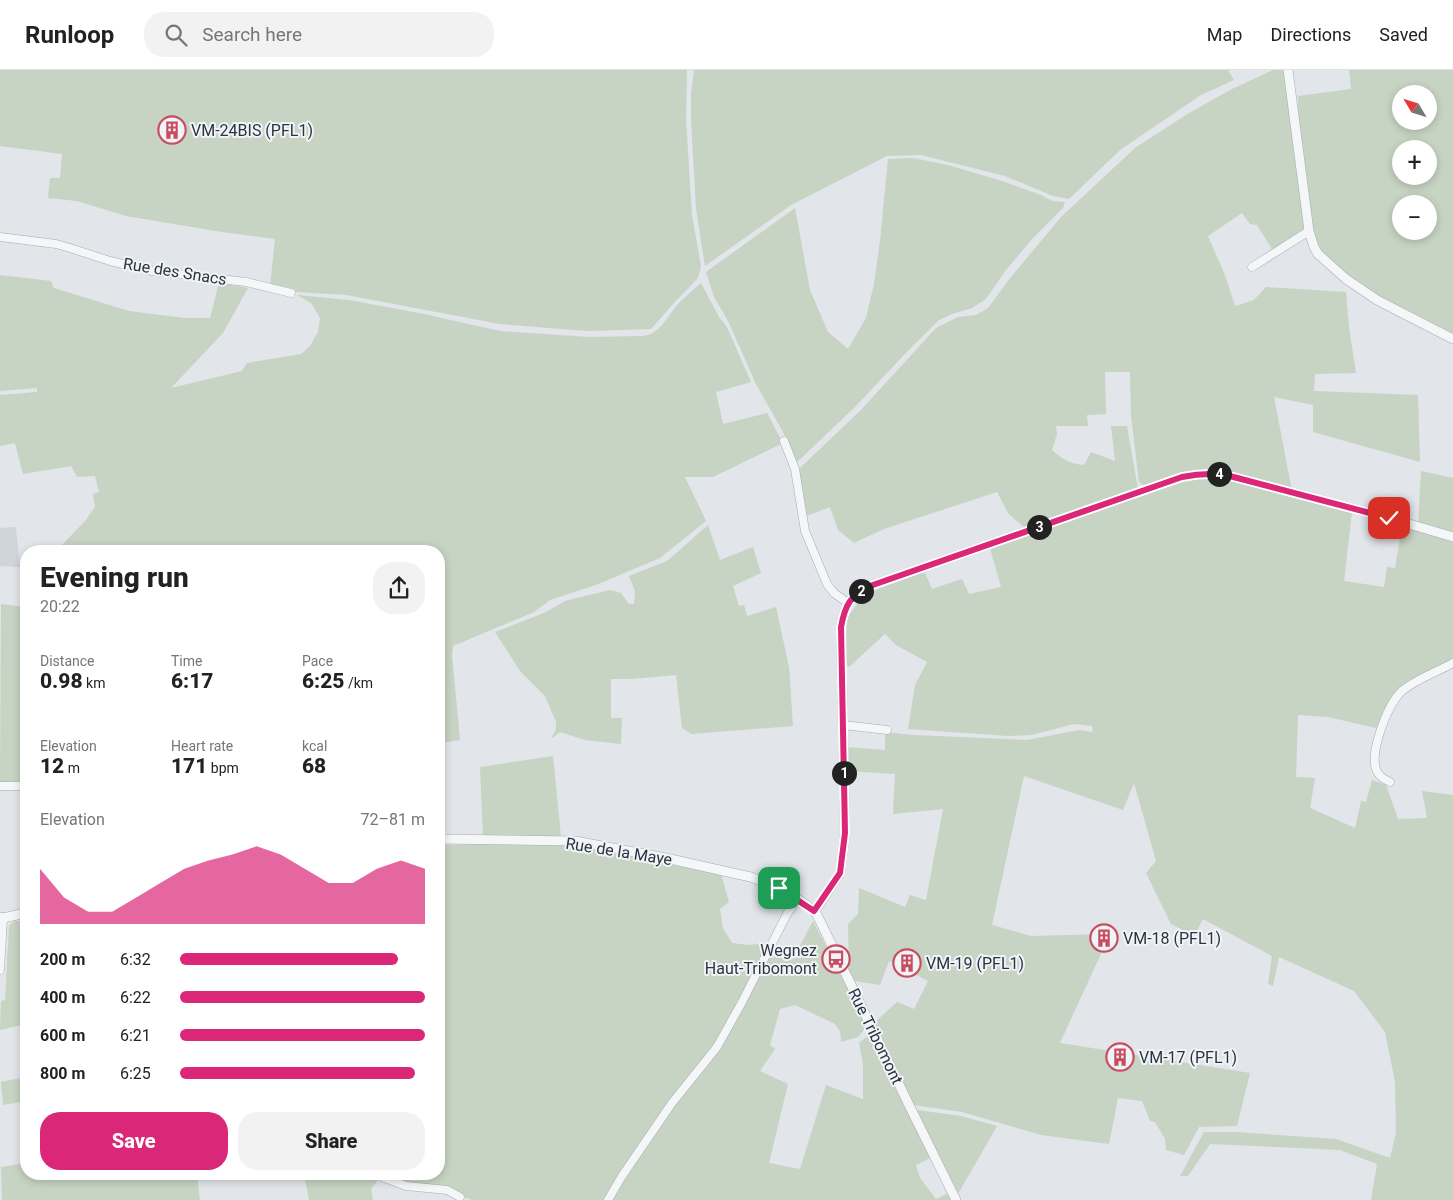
<!DOCTYPE html>
<meta charset="utf-8">
<style>
body{margin:0;font-family:Roboto,sans-serif;background:#f2f2f2;color:#222;height:100vh;display:flex;flex-direction:column;font-size:19px;white-space:nowrap}
*{box-sizing:border-box;margin:0}
p{font-size:16px;color:#767676}
.icon{flex:none;width:28px;height:28px;fill:none;stroke:currentColor;stroke-width:2;stroke-linecap:round;stroke-linejoin:round}
.map{position:relative;flex:1;overflow:hidden}
.panel{position:absolute;left:20px;top:475px;width:425px;height:635px;display:flex;flex-direction:column;background:#fff;border-radius:20px;box-shadow:0 2px 8px #0003}
.panel>*{flex:none}
.needle{width:32px;rotate:308deg}
.tools{position:absolute;left:1392px;top:15px;display:grid;gap:10px}
.tools a{display:grid;place-items:center;width:45px;height:45px;border-radius:50%;background:#fff;box-shadow:0 2px 8px #0003;font-size:25px}
.pin{position:absolute;display:grid;place-items:center;width:42px;height:42px;color:#fff;margin:-21px;border-radius:10px;box-shadow:0 2px 8px #0006}
.km{position:absolute;width:25px;height:25px;margin:-12px;border-radius:50%;background:#222;color:#fff;font-size:14px;line-height:25px;text-align:center}
.round{display:grid;place-items:center;flex:none;width:52px;height:52px;border-radius:20px;background:#f2f2f2}
.overview{display:flex;align-items:center;justify-content:space-between;height:85px;padding:0 20px}
h1{font-size:28px;font-weight:800;line-height:38px}
.figures{display:grid;grid-template-columns:repeat(3,1fr);gap:8px;height:85px;padding:5px 20px}
.figures div{display:grid;align-content:center}
.figures b{font-size:21px;font-weight:800}
.figures small{font-size:14px;font-weight:400}
.figures p{font-size:14px}
.chart{height:140px;padding:10px 20px}
.chart p{display:flex;justify-content:space-between}
.chart svg{width:100%;height:90px;margin-top:5px;fill:#db2777;opacity:.7}
.action{display:flex;gap:10px;margin-top:auto;padding:10px 20px}
.action a{flex:1;height:58px;border-radius:20px;background:#db2777;color:#fff;font-size:20px;font-weight:800;line-height:58px;text-align:center}
.action a+a{background:#f2f2f2;color:#222}
ul{padding:0 20px;list-style:none;font-size:16px}
li{display:grid;grid-template-columns:80px 60px 1fr;align-items:center;height:38px}
li i{height:12px;border-radius:6px;background:#db2777}
header{display:flex;align-items:center;gap:30px;box-sizing:border-box;height:70px;padding:0 25px;background:#fff;border-bottom:1px solid #e0e0e0}
header strong{font-size:24px}
nav{display:flex;gap:28px;margin-inline-start:auto;font-size:18px}
.search{width:350px;height:45px;background:#f2f2f2;display:flex;align-items:center;gap:12px;box-sizing:border-box;padding:0 18px;border-radius:20px;color:#767676;font-size:19px}
.map>svg:first-child{display:block}
</style>
<header>
<strong>Runloop</strong>
<div class="search"><svg class="icon" aria-label="search" viewBox="0 0 24 24"><circle cx="10" cy="10" r="6"/><path d="M15 15l6 6"/></svg>Search here</div>
<nav><a>Map</a><a>Directions</a><a>Saved</a></nav>
</header>
<div class="map">
<svg width="1453" height="1130" viewBox="0 0 1453 1130">
<rect width="100%" height="100%" fill="#e2e5e9"/>
<path fill="#d0d4db" d="M16,457L20,497L0,496V458Z"/>
<path fill="#c7d3c3" fill-rule="evenodd" d="M0,0H687L686,49L692,145L701,196L698,208L673,234L651,259L587,261L500,254L346,225L297,222L270,216L275,169L222,162L126,146L77,131L48,128L50,108H60L62,84L0,76Z
M694,0H1228L1234,10L1201,25L1120,80L1069,129L1053,126L1005,106L921,85L887,86L791,135L705,196L696,139L691,50V23Z
M1273,0H1284L1292,51L1306,158L1272,179L1257,155L1250,154L1242,143L1208,166L1225,205L1235,236L1254,230L1266,217L1346,222L1349,258L1356,303L1315,304L1314,321L1418,325L1420,392L1313,362V335L1274,327L1292,421L1220,400L1193,401L1145,416L1139,412L1131,346L1130,302H1105L1106,344L1087,345L1088,356H1056L1057,364L1052,380C1062,389 1070,394 1084,395L1091,382L1115,391L1111,356H1127L1138,419L1186,408L1217,407L1352,442L1344,511L1384,517L1387,497L1395,498L1402,456L1453,470V589L1415,610L1384,643L1376,658L1328,647L1298,645L1296,707L1315,708L1310,738L1355,758L1361,731L1366,732L1372,710L1386,715L1398,749L1427,748L1422,721L1453,725V1130H1371L1377,1094L1340,1080L1210,1074L1188,1106H1180L1204,1062H1236L1336,1069L1390,1088L1396,1063L1395,1012L1385,962L1354,921L1279,887L1273,916L1268,914L1272,886L1203,849L1194,866L1171,854L1146,803L1156,791L1134,713L1123,740L1024,706L992,855L1031,866L1110,864L1060,973L1250,1003L1237,1056L1199,1057L1184,1085L1166,1080L1165,1069L1155,1052L1150,1051L1142,1031L1118,1028L1109,1074L1041,1065L962,1042L914,1035L874,953L897,932L914,939L928,911L889,891L880,915L855,911L849,901L848,854L858,844L859,818L905,837L910,825L926,830L943,739L893,744L895,704L847,701L846,677L885,680V662L913,665L1027,670L1079,660L1093,662L1092,656L1074,654L1031,665L1008,666L908,659L915,615L927,592L896,575L885,564L849,597L846,594L847,548L862,527L894,511L924,501L932,519L962,509L969,524L1001,517L990,478L1031,464L1008,443L997,422L884,459L854,473L838,460L830,437L806,446L799,399L861,340L936,258L958,247L976,245L988,238L1011,207L1061,147L1135,78L1189,43L1232,19Z
M1349,0H1453V265C1412,244 1332,210 1313,167L1299,59L1298,26L1351,19ZM1401,24H1429V51H1401ZM1401,79H1429V106H1401ZM1401,134H1429V161H1401Z
M913,88L948,95L1002,111L1041,125L1052,131L1065,132L1063,138L1032,169L1006,200L986,229L972,238L952,244L939,250L903,286L855,337L796,393L783,362L756,314L728,251L714,227L706,202L795,138L810,220L828,262L848,279L866,248L874,214L880,171L888,89Z
M0,205L51,211L54,218L129,241L184,248H210L219,213L248,218L223,263L171,318L242,301L247,293L301,284L310,276L318,262L320,248L311,233L297,225L349,230L424,244L500,261L589,267L643,266C661,264 668,244 680,232C687,225 694,219 701,213L719,247L727,257L751,312L716,322L723,354L767,343L783,373L713,407H685L706,451L660,488L596,515L550,530L534,542L453,576L452,585L460,670L439,673V481H63L62,475L86,450L95,437L93,424L99,422L95,406L77,407L71,396L23,404L15,373L0,376V325L37,322V318L0,321Z
M1421,401L1453,408V464L1418,455Z
M708,455L720,490L753,477L761,503L733,516L739,536L744,535L747,546L776,537L789,597L793,656L691,664L682,658L676,605L632,609H611V648H622L621,674L585,670L560,662L551,669L556,659V652L545,626L520,601L495,562L544,543L565,531L610,520L621,523L629,534H634L635,521L629,506L667,491Z
M1,534L26,537V711L0,713Z
M553,686L561,767L483,765L480,697Z
M561,773L595,777L721,803L729,832L720,839L723,858L732,873L748,875L769,873L719,970L605,1130H472L459,1125L410,1115L387,1106L385,1104H439V775Z
M14,851H26V954L0,960L1,931L5,930L9,856Z
M813,851L867,956L858,967L841,972L840,961L835,954L795,935L780,939L770,975L775,979L760,1001L788,1014L769,1093L800,1099L826,1015L863,1029V994L859,973L869,965L932,1087L916,1095L920,1108L936,1129L949,1123L953,1130H611L622,1111L667,1044L721,975L772,878L793,889Z
M26,1007V1031L3,1035L1,1012Z
M917,1040L961,1046L997,1056L958,1124Z
M26,1093V1104H197L200,1130H2L1,1097Z
M304,1104H381L382,1105L371,1119L373,1130H309Z"/>
<g fill="none" stroke-linecap="round" stroke-linejoin="round">
<g stroke="#a7acb3" stroke-width="9">
<path id="minor" d="M0,167L56,174L70,178L110,191L152,201L246,212L291,223
M1252,197L1309,161
M784,371L795,399L805,461L827,514L834,523L848,533
M843,655L887,660
M1390,712C1384,709 1378,706 1376,699C1370,680 1388,634 1402,621C1416,609 1437,602 1453,593
M0,716H26
M0,900L3,848
M380,1104L382,1107L406,1116L447,1120L460,1127
M608,1130L622,1106L672,1033L717,977L741,934L787,844L797,829"/>
</g>
<g stroke="#a7acb3" stroke-width="10">
<path id="tertiary" d="M1288,0L1309,161L1314,177L1318,184L1346,209L1377,230L1453,269
M439,769L575,771L666,788L737,804L751,807L779,818L797,829L815,841L824,859L910,1037L956,1130
M815,841L840,803L845,763L841,557C845,535 850,526 870,516L1182,407C1197,404 1210,403 1226,405L1389,448L1453,467
M0,847L3,848L26,843"/>
</g>
<use href="#minor" stroke="#f4f6f8" stroke-width="8"/>
<use href="#tertiary" stroke="#f4f6f8" stroke-width="9"/>
</g>
<g fill="none" stroke-linecap="round" stroke-linejoin="round">
<g stroke="#fff" stroke-width="10">
<path id="route" d="M779,818L814,841L840,803L845,763L841,557C845,535 850,526 870,516L1182,407C1197,404 1210,403 1226,405L1389,448"/>
</g>
<use href="#route" stroke="#db2777" stroke-width="6"/>
</g>
<defs>
<g id="building-ring" transform="scale(1.4375)"><circle r="9.5" fill="#f1f4f7" stroke="#c74e60" stroke-width="1.5"/><path d="M-4-6H4V6H1V3H-1V6H-4ZM-2.5-4.3h1.7v1.8h-1.7ZM.8-4.3h1.7v1.8H.8ZM-2.5-1h1.7V.8h-1.7ZM.8-1h1.7V.8H.8Z" fill="#c74e60"/></g>
<g id="bus-ring" transform="scale(1.4375)"><circle r="9.5" fill="#f1f4f7" stroke="#c74e60" stroke-width="1.5"/><path d="M-5-6H5V4H4V6H2V4H-2V6H-4V4H-5ZM-3.5-4V0h7V-4ZM-3.5 1.2v1.5H-2V1.2ZM2 1.2v1.5H3.5V1.2Z" fill="#c74e60"/></g>
</defs>
<g fill-rule="evenodd">
<use href="#building-ring" x="172" y="60"/>
<use href="#building-ring" x="1104" y="868"/>
<use href="#bus-ring" x="836" y="889"/>
<use href="#building-ring" x="907" y="893"/>
<use href="#building-ring" x="1120" y="987"/>
</g>
<g text-anchor="middle" stroke-width="4" stroke-linejoin="round" paint-order="stroke">
<g font-size="16" fill="#2b3341" stroke="#f1f4f7" text-anchor="start">
<text x="191" y="66">VM-24BIS (PFL1)</text>
<text x="1123" y="874">VM-18 (PFL1)</text>
<text x="817" y="886" text-anchor="end">Wegnez<tspan x="817" dy="18">Haut-Tribomont</tspan></text>
<text x="926" y="899">VM-19 (PFL1)</text>
<text x="1139" y="993">VM-17 (PFL1)</text>
</g>
<g font-size="16" fill="#2b3341" stroke="#f1f4f7">
<text transform="translate(175 201) rotate(9)" y="6">Rue des Snacs</text>
<text transform="translate(619 781) rotate(9)" y="6">Rue de la Maye</text>
<text transform="translate(876 966) rotate(64)" y="6">Rue Tribomont</text>
</g>
</g>
</svg>
<div class="tools">
<a><svg class="needle" viewBox="-14 -14 28 28"><path d="M0-13l5 13h-10z" fill="#e53935"/><path d="M0 13l5-13h-10z" fill="#767676"/></svg></a>
<a>+</a>
<a>−</a>
</div>
<div class="pin" style="left:779px;top:818px;background:#1e9e55"><svg class="icon" aria-label="arrive" viewBox="0 0 24 24"><path d="M6 21V4h12l-3 4 3 4H6"/></svg></div>
<div class="pin" style="left:1389px;top:448px;background:#d93025"><svg class="icon" aria-label="check" viewBox="0 0 24 24"><path d="M5 12l5 5 9-10"/></svg></div>
<b class="km" style="left:844px;top:703px">1</b>
<b class="km" style="left:861px;top:521px">2</b>
<b class="km" style="left:1039px;top:457px">3</b>
<b class="km" style="left:1219px;top:404px">4</b>
<section class="panel">
<div class="overview"><div><h1>Evening run</h1><p>20:22</p></div><a class="round"><svg class="icon" aria-label="share" viewBox="0 0 24 24"><path d="M12 15V3M7 8l5-5 5 5M5 13v7h14v-7"/></svg></a></div>
<div class="figures">
<div><p>Distance</p><b>0.98<small> km</small></b></div>
<div><p>Time</p><b>6:17</b></div>
<div><p>Pace</p><b>6:25<small> /km</small></b></div>
</div>
<div class="figures">
<div><p>Elevation</p><b>12<small> m</small></b></div>
<div><p>Heart rate</p><b>171<small> bpm</small></b></div>
<div><p>kcal</p><b>68</b></div>
</div>
<div class="chart"><p><span>Elevation</span>72–81 m</p>
<svg viewBox="0 0 160 44" preserveAspectRatio="none"><path d="M0 44V17L10 31L20 38L30 38L40 31L50 24L60 17L70 13L80 10L90 6L100 10L110 17L120 24L130 24L140 17L150 13L160 17V44z"/></svg>
</div>
<ul>
<li><b>200 m</b>6:32<i style="width:89%"></i></li>
<li><b>400 m</b>6:22<i style="width:100%"></i></li>
<li><b>600 m</b>6:21<i style="width:100%"></i></li>
<li><b>800 m</b>6:25<i style="width:96%"></i></li>
</ul>
<div class="action"><a>Save</a><a>Share</a></div>
</section>
</div>
